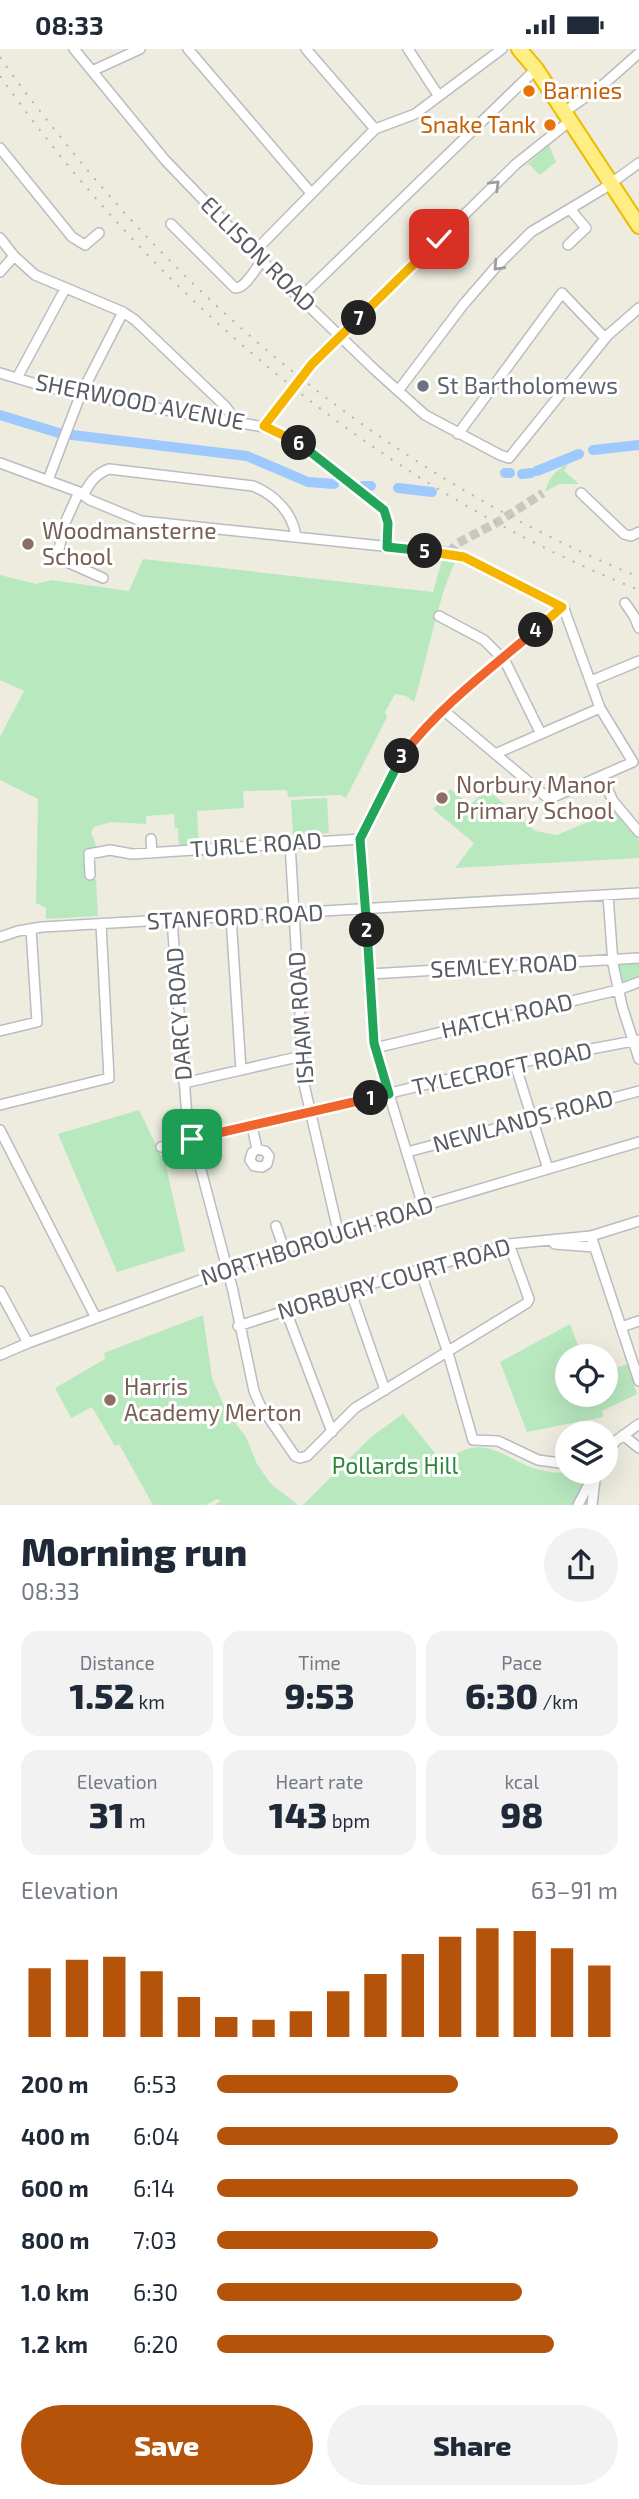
<!DOCTYPE html>
<meta charset="utf-8">
<style>
body{margin:0;font-family:"Exo 2",sans-serif;background:#f2f2f3;color:#1f2937;height:100vh;display:flex;flex-direction:column;font-size:26px;white-space:nowrap}
*{box-sizing:border-box;margin:0}
p{font-size:23px;color:#747a83}
.icon{flex:none;width:38px;height:38px;fill:none;stroke:currentColor;stroke-width:2;stroke-linecap:round;stroke-linejoin:round}
.map{position:relative;height:1456px;overflow:hidden}
.side{display:flex;flex-direction:column;background:#fff;flex:1}
.side>*{flex:none}
.controls{position:absolute;left:555px;top:1295px;display:grid;gap:14px}
.controls a{display:grid;place-items:center;width:63px;height:63px;border-radius:50%;background:#fff;box-shadow:0 7px 28px #0002;font-size:35px}
.pin{position:absolute;display:grid;place-items:center;width:60px;height:60px;color:#fff;margin:-30px;border-radius:14px;box-shadow:0 4px 10px #0006}
.km{position:absolute;width:35px;height:35px;margin:-18px;border-radius:50%;background:#222;color:#fff;font-size:19px;line-height:35px;text-align:center}
.round{display:grid;place-items:center;flex:none;width:74px;height:74px;border-radius:37px;background:#f2f2f3}
.headline{display:flex;align-items:center;justify-content:space-between;height:119px;padding:0 21px}
h1{font-size:38px;font-weight:800;line-height:52px}
.metrics{display:grid;grid-template-columns:repeat(3,1fr);gap:10px;height:119px;padding:7px 21px}
.metrics div{display:grid;align-content:center;border-radius:18px;background:#f2f2f3;text-align:center}
.metrics b{font-size:35px;font-weight:800}
.metrics small{font-size:19px;font-weight:400}
.metrics p{font-size:19px}
.chart{height:196px;padding:14px 21px}
.chart p{display:flex;justify-content:space-between}
.chart svg{width:100%;height:126px;margin-top:7px;stroke:#b45309;stroke-width:6}
.button{display:flex;gap:14px;margin-top:auto;padding:14px 21px}
.button a{flex:1;height:80px;border-radius:42px;background:#b45309;color:#fff;font-size:28px;font-weight:800;line-height:80px;text-align:center}
.button a+a{background:#f2f2f3;color:#1f2937}
ul{padding:0 21px;list-style:none;font-size:23px}
li{display:grid;grid-template-columns:112px 84px 1fr;align-items:center;height:52px}
li i{height:18px;border-radius:9px;background:#b45309}
.status{display:flex;justify-content:space-between;align-items:center;height:49px;padding:0 35px;background:#fff;direction:ltr}
.status svg{height:19px;fill:currentColor}
.map>svg:first-child{display:block}
</style>
<div class="status"><b>08:33</b><svg viewBox="0 0 49 12"><path d="M0 12V9h3v3zM5 12V6h3v6zM10 12V3h3v9zM15 12V0h3v12zM26 1h20v11H26zM47 4h2v5h-2z"/></svg></div>
<div class="map">
<svg width="639" height="1456" viewBox="0 0 639 1456">
<rect width="100%" height="100%" fill="#edecdf"/>
<path fill="#b8e8be" d="M549,96L556,113L540,126L529,115L525,117Z
M568,415L564,422L579,435H559L545,443C549,429 555,421 568,415Z
M143,510L433,543L442,511H456C435,556 429,606 414,653L406,647L395,645L385,663L387,668L346,749L340,746L288,748L287,741L243,742L244,759L197,762L199,796L179,797L178,779H175L174,765L146,767V775L111,773L94,778L91,783L96,796L95,802L83,803L85,831L96,830L98,867L46,870V859L36,854L38,750L0,731V688L24,642L0,631V526L37,535L51,531L129,542Z
M450,740L470,756L487,740L535,782L557,786L602,767L605,761L611,759L639,791V809L455,819L474,794L433,760Z
M327,749L329,784L293,786L291,751Z
M596,841L597,842L440,852V849Z
M639,914V929L622,936L617,915Z
M139,1061L166,1117L185,1202L117,1223L58,1085Z
M203,1266L212,1329L226,1362L246,1388L257,1415L270,1434L298,1456H214L221,1452L217,1450L206,1456H153L119,1395L115,1397L92,1358L71,1369L55,1339L105,1310L104,1304Z
M570,1275L582,1307H567V1346H606V1322L628,1315L637,1345L602,1362L603,1368L527,1383L500,1313Z
M403,1365L443,1414C481,1383 497,1405 533,1419C552,1426 572,1423 591,1423L573,1456H303L371,1388Z"/>
<g fill="none" stroke-linecap="round" stroke-linejoin="round">
<path stroke="#9dc9ff" stroke-width="10" d="M0,366L59,384
M72,386L247,407L308,433L334,435
M593,401L639,396
M537,422L579,405
M505,424H510
M522,425L531,424
M363,437H371
M398,439L432,443"/>
<path stroke="#c8c8c0" stroke-width="9" stroke-dasharray="9 4.5" stroke-linecap="butt" d="M450,504L456,495L496,474L543,444"/>
<g stroke="#babcc3" stroke-width="12">
<path id="minor" d="M74,0L165,111L262,212L375,321L425,366L500,406L509,409L608,286L639,259
M188,0L311,144
M306,0L375,80
M408,0L438,46
M92,22L140,0
M564,63L604,35L639,4
M0,99L72,188L85,196L99,184
M171,175L235,239C246,239 254,221 262,212
M0,189L14,207L35,226L123,263L135,271L226,358L230,364V371
M568,196L586,179L570,160
M254,203L375,80L415,65L502,0
M0,223L14,207
M301,248L536,20
M0,324L46,338L166,361L264,378L300,394L384,461L388,474L387,498
M17,329L65,240
M398,342L463,256L495,219L531,183L603,140L639,114
M264,378L312,315L516,115L570,72
M458,385L562,244L605,289
M0,414L79,443L90,451L141,472L450,504L464,508L564,560L600,659L633,713L549,750L443,661
M48,431L80,347L123,263
M79,443L64,476L58,505L60,510L103,529
M581,444L624,485L631,487L639,483
M83,446C90,434 95,425 109,420L253,437C275,446 293,464 296,488
M625,554L634,567L639,579
M439,567L484,591L505,612L541,685
M591,632L639,612
M495,705L600,659
M602,728L613,752L639,783
M151,790L152,804
M290,794L304,1035L338,1182
M90,826L89,805L110,801L132,805L361,790
M608,846L613,915L622,957L639,1010
M231,868L241,1021
M172,871L187,1068L233,1242L254,1342L260,1356L295,1407L300,1409L307,1407L355,1359L527,1254L529,1250L509,1195
M0,888L18,882L42,878L639,844
M370,925L639,909
M0,982L37,973L31,880
M375,999L618,941L639,933
M515,1015L548,1120
M184,1034L302,1007
M0,1056L109,1029L101,875
M252,1077L257,1100L265,1102L269,1107L267,1115L262,1118L254,1117L250,1111L252,1104L257,1100
M0,1081L96,1269
M161,1098L517,1014L639,991
M407,1103L639,1042
M423,1157L375,999L361,790L401,710L420,685L447,657L562,558
M276,1177L284,1200
M591,1187L639,1332
M552,1192L555,1195L594,1198
M420,1221L448,1304L473,1391L498,1392L538,1411L567,1415
M350,1241L385,1341
M0,1242L28,1294
M286,1262L332,1383
M238,1277L350,1241L509,1195L591,1187L639,1172
M621,1278L639,1272
M0,1306L28,1294L318,1188L639,1093
M623,1386L639,1399
M606,1403L617,1391L639,1375
M578,1456L588,1437L593,1433
M592,1456L596,1423"/>
</g>
<g stroke="#ecbd00" stroke-width="18">
<path id="highway" d="M519,0L536,20L639,177"/>
</g>
<use href="#minor" stroke="#fff" stroke-width="9"/>
<use href="#highway" stroke="#ffee84" stroke-width="14"/>
<path stroke="#b4b4b5" stroke-width="2" stroke-dasharray="2 9" stroke-linecap="butt" d="M0,8C20,38 44,67 67,96C217,284 416,437 639,528
M0,27C159,253 382,438 639,541"/>
</g>
<defs><path id="oneway-chevron" d="M-2-3.5L2.5 0L-2 3.5" fill="none" stroke-width="1.6" stroke-linecap="round" stroke-linejoin="round" transform="scale(1.75)"/></defs>
<g stroke="#9b9da1">
<use href="#oneway-chevron" transform="translate(495 136) rotate(-44)"/>
<use href="#oneway-chevron" transform="translate(498 217) rotate(133)"/>
</g>
<g fill="none" stroke-linecap="round" stroke-linejoin="round">
<g stroke="#fff" stroke-width="14">
<path id="split-1" d="M192,1090L371,1049"/>
</g>
<g stroke="#fff" stroke-width="14">
<path id="split-2" d="M367,881L374,994L389,1045L371,1049"/>
</g>
<g stroke="#fff" stroke-width="14">
<path id="split-3" d="M367,881L360,790L402,707"/>
</g>
<g stroke="#fff" stroke-width="14">
<path id="split-4" d="M402,707C439,658 490,620 536,581"/>
</g>
<g stroke="#fff" stroke-width="14">
<path id="split-5" d="M425,502L464,508L562,558L536,581"/>
</g>
<g stroke="#fff" stroke-width="14">
<path id="split-6" d="M299,394L384,461L388,474L387,498L425,502"/>
</g>
<g stroke="#fff" stroke-width="14">
<path id="split-7" d="M299,394L264,377L312,315L359,269"/>
</g>
<g stroke="#fff" stroke-width="14">
<path id="split-8" d="M359,269L439,190"/>
</g>
<use href="#split-1" stroke="#f0652b" stroke-width="9"/>
<use href="#split-2" stroke="#22a559" stroke-width="9"/>
<use href="#split-3" stroke="#22a559" stroke-width="9"/>
<use href="#split-4" stroke="#f0652b" stroke-width="9"/>
<use href="#split-5" stroke="#f5b400" stroke-width="9"/>
<use href="#split-6" stroke="#22a559" stroke-width="9"/>
<use href="#split-7" stroke="#f5b400" stroke-width="9"/>
<use href="#split-8" stroke="#f5b400" stroke-width="9"/>
</g>
<g fill="#e8710a" stroke="#fff" stroke-width="2.5">
<circle cx="529" cy="42" r="7"/>
<circle cx="550" cy="76" r="7"/>
</g>
<circle fill="#6b7280" stroke="#fff" stroke-width="2.5" cx="423" cy="337" r="7"/>
<g fill="#8d6e63" stroke="#fff" stroke-width="2.5">
<circle cx="28" cy="495" r="7"/>
<circle cx="442" cy="749" r="7"/>
<circle cx="110" cy="1351" r="7"/>
</g>
<g text-anchor="middle" stroke-width="6" stroke-linejoin="round" paint-order="stroke">
<g font-size="23" fill="#c56008" stroke="#fff" text-anchor="start">
<text x="543" y="50">Barnies</text>
<text x="536" y="84" text-anchor="end">Snake Tank</text>
</g>
<g font-size="23" fill="#585b62" stroke="#fff">
<text transform="translate(258 205) rotate(45)" y="8">ELLISON ROAD</text>
<text transform="translate(140 353) rotate(11)" y="8">SHERWOOD AVENUE</text>
<text transform="translate(256 796) rotate(-4)" y="8">TURLE ROAD</text>
<text transform="translate(235 868) rotate(-3)" y="8">STANFORD ROAD</text>
<text transform="translate(504 917) rotate(-3)" y="8">SEMLEY ROAD</text>
<text transform="translate(179 965) rotate(-94)" y="8">DARCY ROAD</text>
<text transform="translate(507 967) rotate(-13)" y="8">HATCH ROAD</text>
<text transform="translate(301 969) rotate(-94)" y="8">ISHAM ROAD</text>
<text transform="translate(502 1020) rotate(-12)" y="8">TYLECROFT ROAD</text>
<text transform="translate(523 1072) rotate(-15)" y="8">NEWLANDS ROAD</text>
<text transform="translate(317 1192) rotate(-18)" y="8">NORTHBOROUGH ROAD</text>
<text transform="translate(394 1230) rotate(-16)" y="8">NORBURY COURT ROAD</text>
</g>
<g font-size="23" fill="#5b616d" stroke="#fff" text-anchor="start">
<text x="437" y="345">St Bartholomews</text>
</g>
<g font-size="23" fill="#785e54" stroke="#fff" text-anchor="start">
<text x="42" y="490">Woodmansterne<tspan x="42" dy="26">School</tspan></text>
<text x="456" y="744">Norbury Manor<tspan x="456" dy="26">Primary School</tspan></text>
<text x="124" y="1346">Harris<tspan x="124" dy="26">Academy Merton</tspan></text>
</g>
<g font-size="23" fill="#2c863b" stroke="#fff">
<text x="395" y="1425">Pollards Hill</text>
</g>
</g>
</svg>
<div class="controls">
<a><svg class="icon" aria-label="locate" viewBox="0 0 24 24"><circle cx="12" cy="12" r="6"/><path d="M12 2v4M12 18v4M2 12h4M18 12h4"/></svg></a>
<a><svg class="icon" aria-label="layers" viewBox="0 0 24 24"><path d="M12 4l9 5-9 5-9-5zM3 14l9 5 9-5"/></svg></a>
</div>
<div class="pin" style="left:192px;top:1090px;background:#1e9e55"><svg class="icon" aria-label="arrive" viewBox="0 0 24 24"><path d="M6 21V4h12l-3 4 3 4H6"/></svg></div>
<div class="pin" style="left:439px;top:190px;background:#d93025"><svg class="icon" aria-label="check" viewBox="0 0 24 24"><path d="M5 12l5 5 9-10"/></svg></div>
<b class="km" style="left:371px;top:1049px">1</b>
<b class="km" style="left:367px;top:881px">2</b>
<b class="km" style="left:402px;top:707px">3</b>
<b class="km" style="left:536px;top:581px">4</b>
<b class="km" style="left:425px;top:502px">5</b>
<b class="km" style="left:299px;top:394px">6</b>
<b class="km" style="left:359px;top:269px">7</b>
</div>
<section class="side">
<div class="headline"><div><h1>Morning run</h1><p>08:33</p></div><a class="round"><svg class="icon" aria-label="share" viewBox="0 0 24 24"><path d="M12 15V3M7 8l5-5 5 5M5 13v7h14v-7"/></svg></a></div>
<div class="metrics">
<div><p>Distance</p><b>1.52<small> km</small></b></div>
<div><p>Time</p><b>9:53</b></div>
<div><p>Pace</p><b>6:30<small> /km</small></b></div>
</div>
<div class="metrics">
<div><p>Elevation</p><b>31<small> m</small></b></div>
<div><p>Heart rate</p><b>143<small> bpm</small></b></div>
<div><p>kcal</p><b>98</b></div>
</div>
<div class="chart"><p><span>Elevation</span>63–91 m</p>
<svg viewBox="0 0 160 44" preserveAspectRatio="none"><path d="M5 44V20M15 44V17M25 44V16M35 44V21M45 44V30M55 44V37M65 44V38M75 44V35M85 44V28M95 44V22M105 44V15M115 44V9M125 44V6M135 44V7M145 44V13M155 44V19"/></svg>
</div>
<ul>
<li><b>200 m</b>6:53<i style="width:60%"></i></li>
<li><b>400 m</b>6:04<i style="width:100%"></i></li>
<li><b>600 m</b>6:14<i style="width:90%"></i></li>
<li><b>800 m</b>7:03<i style="width:55%"></i></li>
<li><b>1.0 km</b>6:30<i style="width:76%"></i></li>
<li><b>1.2 km</b>6:20<i style="width:84%"></i></li>
</ul>
<div class="button"><a>Save</a><a>Share</a></div>
</section>
